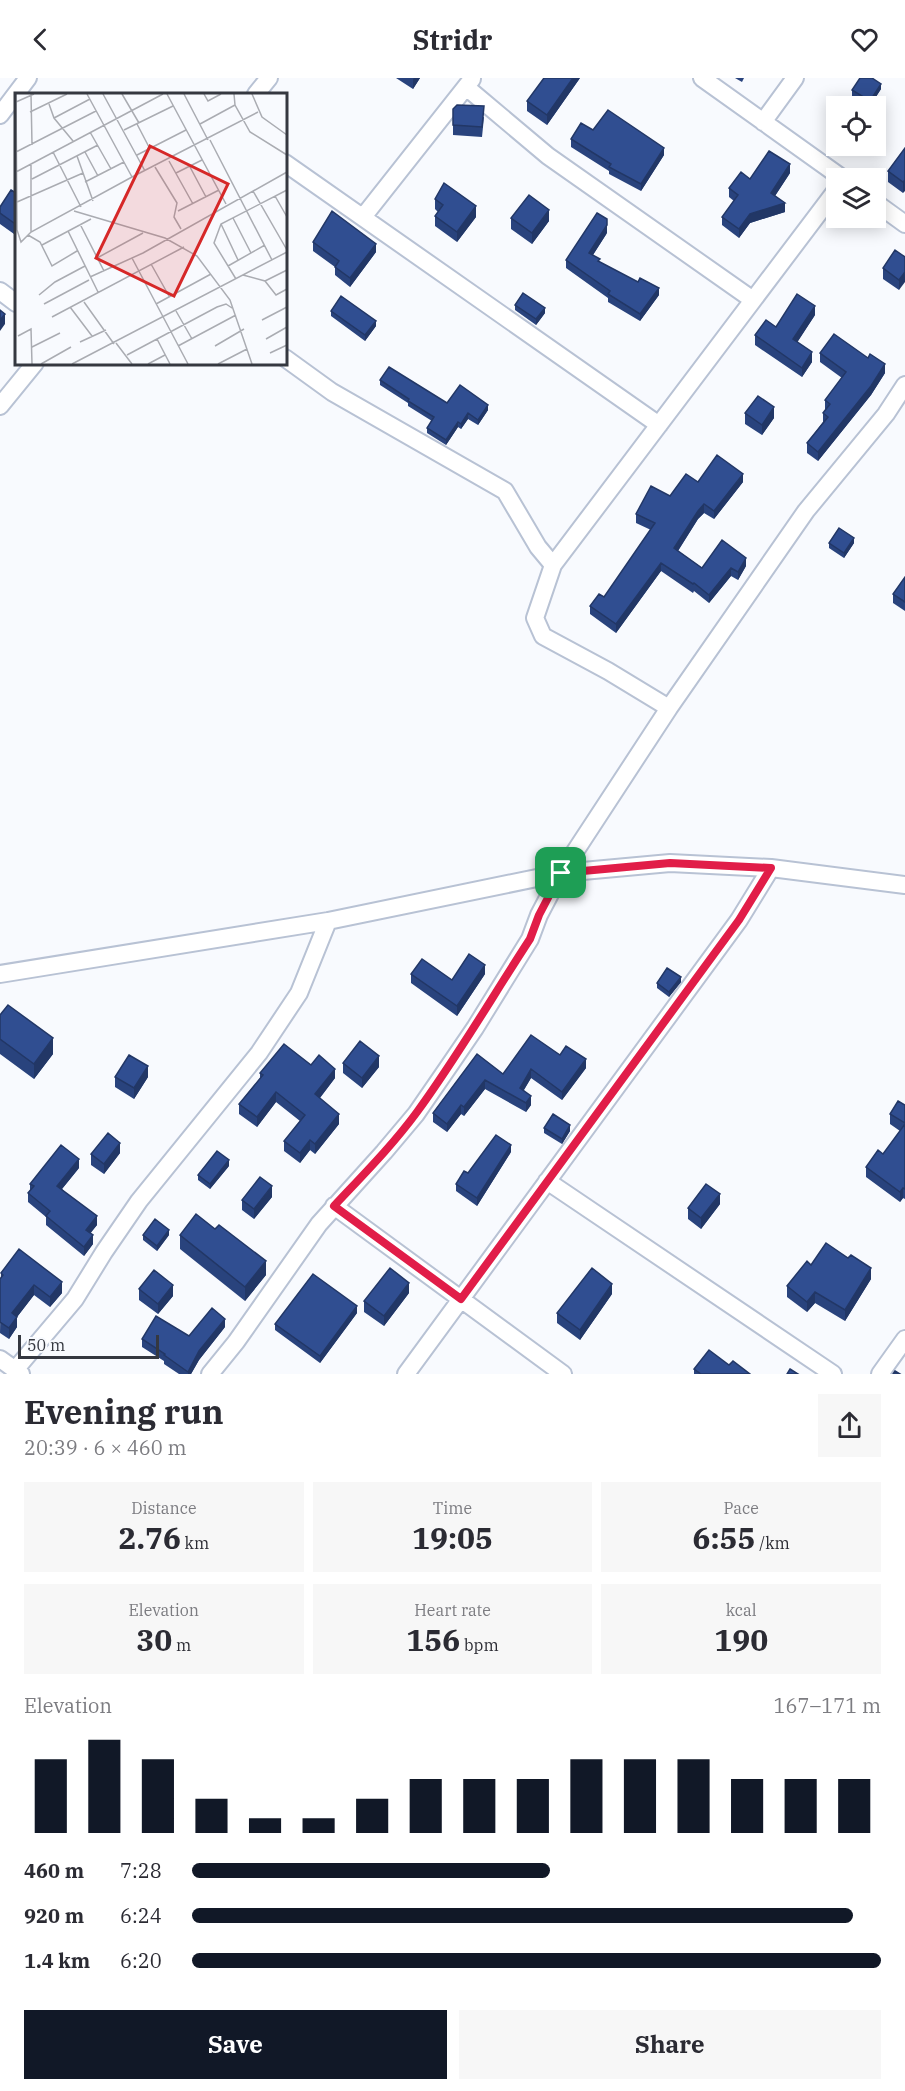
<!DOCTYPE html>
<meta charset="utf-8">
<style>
body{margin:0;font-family:"IBM Plex Serif",serif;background:#f7f7f7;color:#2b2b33;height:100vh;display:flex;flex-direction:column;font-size:22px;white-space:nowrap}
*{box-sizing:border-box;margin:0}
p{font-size:20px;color:#7c7c81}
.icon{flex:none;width:33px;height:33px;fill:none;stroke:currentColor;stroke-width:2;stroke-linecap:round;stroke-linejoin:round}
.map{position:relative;height:1296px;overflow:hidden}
.panel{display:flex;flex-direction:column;background:#fff;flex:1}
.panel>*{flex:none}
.controls{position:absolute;left:826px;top:18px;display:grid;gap:12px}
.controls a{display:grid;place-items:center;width:60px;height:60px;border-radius:0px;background:#fff;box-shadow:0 3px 15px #0003;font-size:30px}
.scale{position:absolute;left:18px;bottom:15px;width:141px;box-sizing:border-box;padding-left:6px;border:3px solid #353840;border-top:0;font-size:16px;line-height:21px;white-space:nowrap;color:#353840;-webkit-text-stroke:4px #f8fafe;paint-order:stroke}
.pin{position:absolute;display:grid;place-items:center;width:51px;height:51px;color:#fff;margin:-26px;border-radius:12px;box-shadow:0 3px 9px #0006}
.round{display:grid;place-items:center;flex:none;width:63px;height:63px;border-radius:0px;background:#f7f7f7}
.headline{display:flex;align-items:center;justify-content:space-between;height:102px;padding:0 24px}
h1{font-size:33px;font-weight:700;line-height:45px}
.metrics{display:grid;grid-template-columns:repeat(3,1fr);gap:9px;height:102px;padding:6px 24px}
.metrics div{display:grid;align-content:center;border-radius:0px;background:#f7f7f7;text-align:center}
.metrics b{font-size:30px;font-weight:700}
.metrics small{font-size:16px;font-weight:400}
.metrics p{font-size:16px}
.chart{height:168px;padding:12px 24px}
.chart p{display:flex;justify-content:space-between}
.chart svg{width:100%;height:108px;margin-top:6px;stroke:#111827;stroke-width:6}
.primary-button{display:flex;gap:12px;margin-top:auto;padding:12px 24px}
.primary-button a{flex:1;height:69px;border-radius:0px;background:#111827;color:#fff;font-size:24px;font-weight:700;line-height:69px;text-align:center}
.primary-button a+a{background:#f7f7f7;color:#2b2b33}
ul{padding:0 24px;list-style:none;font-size:20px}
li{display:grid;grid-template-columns:96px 72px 1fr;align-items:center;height:45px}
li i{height:15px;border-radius:8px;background:#111827}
header{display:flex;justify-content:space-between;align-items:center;height:78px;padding:0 24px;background:#fff;font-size:27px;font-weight:700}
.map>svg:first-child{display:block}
</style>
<header><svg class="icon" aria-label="back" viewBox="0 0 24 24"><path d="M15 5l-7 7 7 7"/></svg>Stridr<svg class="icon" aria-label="heart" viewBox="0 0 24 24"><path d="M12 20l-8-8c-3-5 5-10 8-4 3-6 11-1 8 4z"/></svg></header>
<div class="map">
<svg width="905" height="1296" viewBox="0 0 905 1296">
<rect width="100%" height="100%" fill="#f8fafe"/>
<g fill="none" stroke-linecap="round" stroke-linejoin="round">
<g stroke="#b8c2d4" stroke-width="20">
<path id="minor" d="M702,0L842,100
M466,9L548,78L753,222
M256,16L269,0
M0,37L28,0
M763,44L795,0
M285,85L659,347
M876,125L905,146
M363,139L472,1
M0,213L16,225
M285,280L332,314L505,413L538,469L553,487L535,540L543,558L608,593L669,630
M0,328L35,285
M553,487L837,111
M0,896L328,843L561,795L670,785L771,790L905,807
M547,1103L833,1296
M334,1128L563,1296
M0,1281L21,1296
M15,1292L75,1221L104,1174L139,1123L259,975L299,915L328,843
M210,1296L236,1264L319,1146L384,1074L416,1036L447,991L475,950L530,861L539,837L561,795L669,630L806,433L886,336L905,307
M406,1296L739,842L771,790
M880,1296L905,1261"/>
</g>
<use href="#minor" stroke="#fff" stroke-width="16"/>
</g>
<path fill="#29437d" d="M396,0H420L413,11Z
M580,0L547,47L527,33V23Z
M735,0H744L742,4Z
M881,11L870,28L852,18V12Z
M484,39L482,59L453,57V47Z
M593,52L664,77L641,113L609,96V93L571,69V61Z
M905,70L903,115L888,104V93Z
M790,95L775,118L785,134L750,145L739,160L722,147V139L734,123L729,119V110L750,101Z
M16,115V153L14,156L0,146V129Z
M435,121L476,139L457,164L435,148V138L438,134L435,131Z
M511,140L549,143L532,166L511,151Z
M607,155L593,177L600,184L659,217L640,243L608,224V220L566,190V182Z
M313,164L376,174L350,209L335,197V189L313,173Z
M905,179L899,212L883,201V190Z
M515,227L545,235L536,247L515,232Z
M331,233L376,248L365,263L331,238Z
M815,237L797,264L812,284L802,299L755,267V257L776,249Z
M820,275L885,295L871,317L818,383L807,375V365L823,344V335L826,332L825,331V322L842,300L820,284Z
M380,302L447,325L488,332L478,347L468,341L461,351L458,349L446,367L427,355V350L432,343L408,328V325L380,307Z
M745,335L774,340L762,357L745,346Z
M698,404H743L714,441L704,435L698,441L678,473L702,490L746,488L738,502L731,498L709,525L694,513L693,515L661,493L616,555L590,536V528L604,519L651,452L636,445V436Z
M829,465H854L844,480L829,470Z
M905,499V533L893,525V516Z
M411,896L452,902L485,896L457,938L411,905Z
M681,904L669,919L657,910V905Z
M0,937L53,976L34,1001L0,976Z
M477,976L503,996L560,977L586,990L562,1022L531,1000L524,1012L531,1027L526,1034L485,1011L464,1038L461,1036L447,1054L433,1044V1035Z
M343,985L379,989L362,1010L343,995Z
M311,987L335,1000L320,1020L339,1046L315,1076L310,1072L300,1085L284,1073V1063L300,1043L276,1024L257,1049L239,1036V1026L260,1000V995Z
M115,999H148L134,1021L115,1009Z
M905,1027V1121L903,1120L900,1124L866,1099V1089L883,1076L900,1053L890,1046V1036Z
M544,1050L570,1053L562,1066L544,1055Z
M511,1074L477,1128L456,1113V1106L468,1095Z
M120,1075L104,1096L91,1087V1076Z
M229,1088L210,1111L198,1102V1097Z
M79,1090L62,1111L97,1147L90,1155L93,1166L84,1178L46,1147V1139L28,1124V1115L30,1112V1106Z
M272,1119L254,1141L242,1132V1122Z
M720,1126L701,1151L688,1141V1130Z
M143,1157H169L157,1173L143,1162Z
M180,1157L266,1197L245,1223L180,1171Z
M811,1187L871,1201L845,1243L815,1225L807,1234L787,1219V1208Z
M1,1195L62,1215L50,1229L34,1217L17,1239V1249L9,1261L0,1255Z
M139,1211L173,1218L158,1236L139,1222Z
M409,1215L384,1248L364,1234V1223Z
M612,1216L580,1262L557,1245V1235Z
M357,1235L320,1285L275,1252V1246Z
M225,1249L199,1282L191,1296H179L164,1286V1283L142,1269V1261L189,1258Z
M729,1287L750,1296H694V1291Z"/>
<path fill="#223766" d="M414,0H420L413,11V1Z
M573,0H580L547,47V37Z
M881,6V11L870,28V23Z
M664,70V77L641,113V106Z
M790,86V95L771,124V115Z
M905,102V113L903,115V104Z
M785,125V134L750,145L739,160V151L750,136Z
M476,128V139L457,164V154Z
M549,132V143L532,166V155Z
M16,142V153L14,156V145Z
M607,147V155L589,183V175Z
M376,166V174L350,209V200Z
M905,194V204L899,212V202Z
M659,210V217L640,243V236Z
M815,228V237L793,271V261Z
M545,230V235L536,247V241Z
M5,236V246L0,253V242Z
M376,243V248L365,263V257Z
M812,274V284L802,299V290Z
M885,286V295L871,317L818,383V374Z
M488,327V332L478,347V342Z
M774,329V340L762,357V347Z
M468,335V341L461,351V346Z
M458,344V349L446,367V362Z
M743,396V404L714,441V433Z
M704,426V435L698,441L674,479V470L698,433Z
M854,460V465L844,480V475Z
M746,480V488L738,502V494Z
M661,485V493L616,555V546Z
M731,490V498L709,525V517Z
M485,887V896L457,938V928Z
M681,899V904L669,919V914Z
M53,960V976L34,1001V986Z
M379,978V989L362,1010V1000Z
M586,981V990L562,1022V1014Z
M148,988V999L134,1021V1010Z
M335,991V1000L315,1026V1016Z
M531,991V1000L520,1018V1010Z
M485,1002V1011L464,1038V1029Z
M276,1014V1024L257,1049V1039Z
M531,1018V1027L526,1034V1025Z
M461,1027V1036L447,1054V1046Z
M339,1036V1046L315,1076V1066Z
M570,1047V1053L562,1066V1061Z
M310,1062V1072L300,1085V1075Z
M120,1065V1075L104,1096V1086Z
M511,1067V1074L477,1128V1120Z
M79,1081V1090L57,1117V1108Z
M229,1082V1088L210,1111V1106Z
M272,1108V1119L254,1141V1131Z
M903,1110V1120L900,1124V1114Z
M720,1116V1126L701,1151V1140Z
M97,1138V1147L86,1161V1152Z
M169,1152V1157L157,1173V1168Z
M93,1157V1166L84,1178V1169Z
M266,1183V1197L245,1223V1209Z
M871,1190V1201L845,1243V1232Z
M62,1204V1215L50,1229V1219Z
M409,1205V1215L384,1248V1238Z
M612,1206V1216L580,1262V1252Z
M34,1207V1217L17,1239V1249L9,1261V1250L12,1235Z
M173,1207V1218L158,1236V1226Z
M815,1214V1225L807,1234V1224Z
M357,1228V1235L320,1285V1278Z
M225,1241V1249L199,1282L191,1296H188V1294L199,1273Z"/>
<path fill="#304e91" stroke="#223766" stroke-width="1.5" d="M544,0H573L547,37L527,23Z
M860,0H872L881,6L870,23L852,12Z
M457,27L484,28L482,49L453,47V31Z
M608,32L664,70L641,106L609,89L611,86L571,61L581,45L593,52Z
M905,70V102L903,104L888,93Z
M769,73L790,86L771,115L785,125L750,136L739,151L722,139L738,117L729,110L741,94L750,101Z
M444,105L476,128L457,154L435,138L443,127L435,121Z
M11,112L16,115V142L14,145L0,135V129Z
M529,117L549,132L532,155L511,140Z
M332,133L376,166L350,200L335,189L339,183L313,164Z
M597,135L607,141V147L589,175L600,181L598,183L638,204L640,200L659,210L640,236L608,216L610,213L566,182Z
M895,172L905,179V194L899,202L883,190Z
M523,215L545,230L536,241L515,227Z
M797,216L815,228L793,261L812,274L802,290L755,257L766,242L776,249Z
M341,218L376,243L365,257L331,233Z
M0,232L5,236L0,242Z
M834,256L868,280L870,276L885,286L871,308L818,374L807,365L828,339L823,335L830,326L825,322L846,294L820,275Z
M389,289L447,325L460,307L488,327L478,342L468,335L461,346L458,344L446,362L427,350L434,339L408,323L409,321L380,302Z
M758,318L774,329L762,347L745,335Z
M717,377L743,396L714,433L704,426L698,433L674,470L702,490L722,462L746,480L738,494L731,490L709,517L694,505L693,506L661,485L616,546L590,528L599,516L604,519L655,445L636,436L651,408L670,418L686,396L698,404Z
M839,450L854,460L844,475L829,465Z
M905,499V524L893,516Z
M469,876L485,887L457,928L411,896L422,881L452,902Z
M667,890L681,899L669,914L657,905Z
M8,927L53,960L34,986L0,961V937Z
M531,957L560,977L566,968L586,981L562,1014L531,991L520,1010L531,1018L526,1025L485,1002L464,1029L461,1027L447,1046L433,1035L477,976L503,996Z
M360,963L379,978L362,1000L343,985Z
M284,966L311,987L319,977L335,991L315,1016L339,1036L315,1066L310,1062L300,1075L284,1063L305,1037L276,1014L257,1039L239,1026L263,997L260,995Z
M129,977L148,988L134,1010L115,999Z
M898,1023L905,1027V1045L890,1036Z
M553,1036L570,1047L562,1061L544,1050Z
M905,1046V1111L903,1110L900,1114L866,1089L878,1072L883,1076Z
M108,1055L120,1065L104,1086L91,1076Z
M496,1057L511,1067L477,1120L456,1106L464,1093L468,1095Z
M61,1067L79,1081L57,1108L97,1138L86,1152L93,1157L84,1169L46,1138L50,1133L28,1115L34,1108L30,1106Z
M217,1073L229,1082L210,1106L198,1097Z
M260,1099L272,1108L254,1131L242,1122Z
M706,1106L720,1116L701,1140L688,1130Z
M196,1136L215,1151L219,1147L266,1183L245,1209L180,1157Z
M155,1141L169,1152L157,1168L143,1157Z
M826,1165L848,1180L851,1177L871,1190L845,1232L815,1214L807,1224L787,1208L807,1183L811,1187Z
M19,1171L62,1204L50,1219L34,1207L12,1235L17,1239L9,1250L0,1244V1201L3,1197L1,1195Z
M390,1190L409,1205L384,1238L364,1223Z
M592,1190L612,1206L580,1252L557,1235Z
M154,1192L173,1207L158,1226L139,1211Z
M313,1196L357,1228L320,1278L275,1246Z
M212,1230L225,1241L199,1273L188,1294L164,1277L165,1276L142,1261L156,1238L189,1258Z
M709,1272L729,1287L733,1283L750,1296H701L694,1291Z
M790,1291L798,1296H787Z
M895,1293L900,1296H893Z"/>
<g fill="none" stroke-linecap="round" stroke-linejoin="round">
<g stroke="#fff" stroke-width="12">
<path id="route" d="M670,785L771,790L739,842L461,1221L334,1128C363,1097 392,1068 417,1034C458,978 492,919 530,861L539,837L561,795Z"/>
</g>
<use href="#route" stroke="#e11d48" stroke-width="8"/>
</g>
<g transform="translate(15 15)">
<rect width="272" height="272" fill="#f8fafe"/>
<path fill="none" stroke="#aaacb2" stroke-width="1.5" d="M1,1L2,137L6,149L16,139L117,84L243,19M16,1L17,52M72,1L117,84M88,1L130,78M107,1L124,30M152,1L211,111M169,1L193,47M189,1L193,8L206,1M219,1L220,12L235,39L272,62M237,1L247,24L272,42M1,9L19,1M34,11L39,25L58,48M15,19L52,1M39,25L75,6M122,31L135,56M185,31L220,12M109,37L158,13M75,39L96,76M195,47L257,167M1,59L81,18M38,59L66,114M70,59L83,83M122,62L171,37M62,63L78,108M154,68L178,111M140,74L162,110L159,124L166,136M175,74L191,104M1,79L148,1M161,80L187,67M17,86L83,52M70,89L109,69M238,98L272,157M260,103L272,124M2,109L68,80M59,118L150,145L182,163L215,207L237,271M163,118L204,97M218,125L236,160M65,131L89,178M206,131L223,167M53,138L83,199M16,139V71M13,142L25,149L37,173L62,158M27,152L76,126M82,165L128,140M117,165L173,271M136,171L154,203M213,173L250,152M228,182L250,188L261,202L272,196M75,184L128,160L272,79M221,186L199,150L206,131L272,97M250,188L272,177M24,202L40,189L70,173M69,209L99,251M29,211L74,187M141,211L196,181M55,214L77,243M161,218L177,246M37,224L169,154M247,227L272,214M3,243L16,236L17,271M142,246L155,271M251,246L272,234M65,249L91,237M101,250L117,271M163,253L221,222M200,253L229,236M17,254L45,240M255,260L272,252M112,262L202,214L211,211L217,215M26,271L56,254M57,271L272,159M133,271L150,262M203,271L232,256"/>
<path fill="#d62828" fill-opacity="0.15" stroke="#d62828" stroke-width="3" d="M135,53L213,91L159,203L81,165Z"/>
<rect width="272" height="272" fill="none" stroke="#353840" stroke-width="3"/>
</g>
</svg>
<div class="controls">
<a><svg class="icon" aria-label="locate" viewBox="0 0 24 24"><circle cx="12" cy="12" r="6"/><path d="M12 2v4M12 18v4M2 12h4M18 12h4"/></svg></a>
<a><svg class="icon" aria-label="layers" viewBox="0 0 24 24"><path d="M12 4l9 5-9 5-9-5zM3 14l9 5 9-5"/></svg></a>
</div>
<div class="scale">50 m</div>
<div class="pin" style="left:561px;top:795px;background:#1e9e55"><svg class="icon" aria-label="arrive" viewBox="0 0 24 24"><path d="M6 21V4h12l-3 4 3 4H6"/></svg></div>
</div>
<section class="panel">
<div class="headline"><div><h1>Evening run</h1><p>20:39 · 6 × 460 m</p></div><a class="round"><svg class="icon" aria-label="share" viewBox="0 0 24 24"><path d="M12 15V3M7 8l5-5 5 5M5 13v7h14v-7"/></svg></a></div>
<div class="metrics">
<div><p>Distance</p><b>2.76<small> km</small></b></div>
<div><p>Time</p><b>19:05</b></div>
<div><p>Pace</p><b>6:55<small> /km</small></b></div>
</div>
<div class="metrics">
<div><p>Elevation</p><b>30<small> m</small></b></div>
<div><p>Heart rate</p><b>156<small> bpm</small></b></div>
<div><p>kcal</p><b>190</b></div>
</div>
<div class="chart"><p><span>Elevation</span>167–171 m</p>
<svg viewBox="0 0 160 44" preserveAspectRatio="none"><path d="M5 44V14M15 44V6M25 44V14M35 44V30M45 44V38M55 44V38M65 44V30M75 44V22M85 44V22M95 44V22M105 44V14M115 44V14M125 44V14M135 44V22M145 44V22M155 44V22"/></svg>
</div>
<ul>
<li><b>460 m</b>7:28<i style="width:52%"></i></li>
<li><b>920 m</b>6:24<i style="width:96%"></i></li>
<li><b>1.4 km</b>6:20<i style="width:100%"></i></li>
</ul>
<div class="primary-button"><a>Save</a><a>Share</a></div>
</section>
